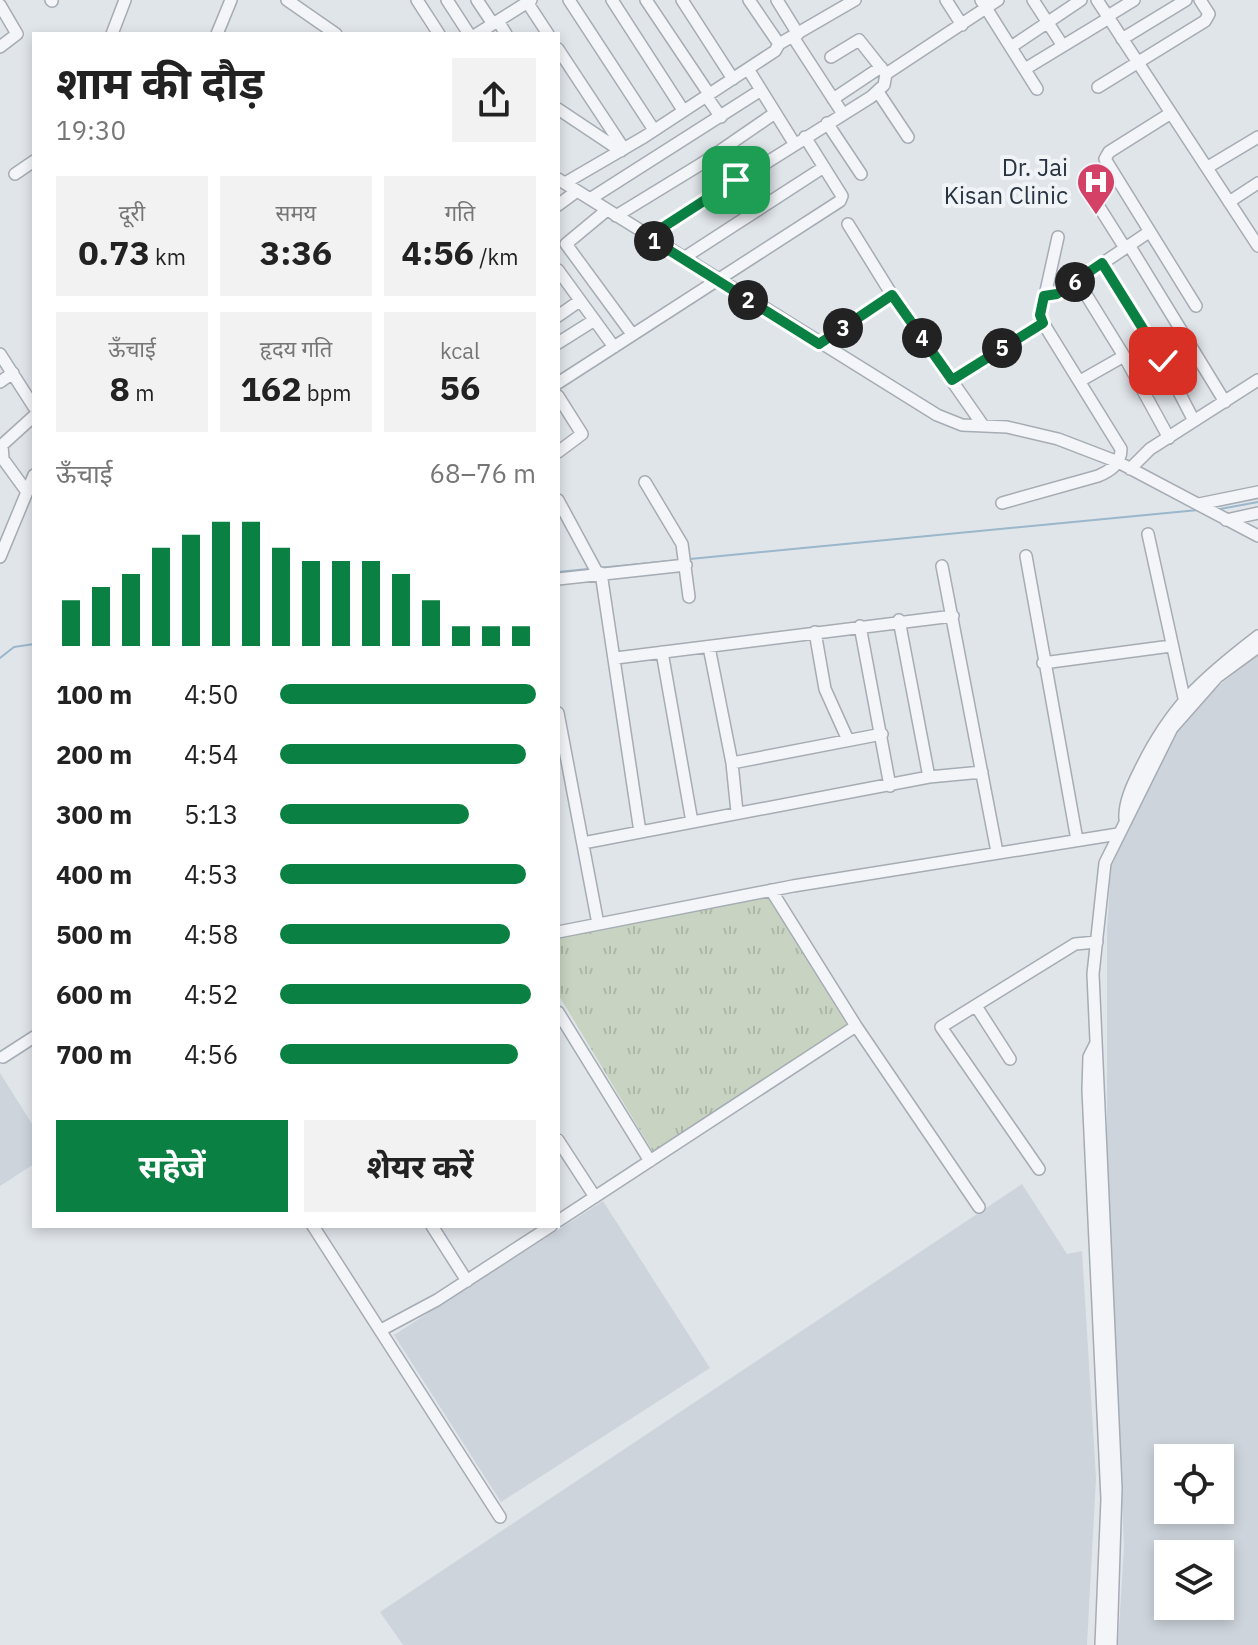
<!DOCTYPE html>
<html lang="hi">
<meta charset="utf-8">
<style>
body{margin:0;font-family:"IBM Plex Sans","Noto Sans Devanagari",sans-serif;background:#f2f2f2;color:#222;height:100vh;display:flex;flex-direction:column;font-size:30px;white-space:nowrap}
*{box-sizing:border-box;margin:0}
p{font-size:26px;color:#767676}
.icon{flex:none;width:44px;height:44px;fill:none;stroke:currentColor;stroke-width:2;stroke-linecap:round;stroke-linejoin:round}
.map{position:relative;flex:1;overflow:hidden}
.panel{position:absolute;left:32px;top:32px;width:528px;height:1196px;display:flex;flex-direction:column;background:#fff;border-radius:0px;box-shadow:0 4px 12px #0003}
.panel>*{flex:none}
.fabs{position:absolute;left:1154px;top:1444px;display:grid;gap:16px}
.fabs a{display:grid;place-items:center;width:80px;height:80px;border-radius:0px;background:#fff;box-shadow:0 4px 12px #0003;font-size:40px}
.pin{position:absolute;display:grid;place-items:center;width:68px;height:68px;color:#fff;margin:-34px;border-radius:16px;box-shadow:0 4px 12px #0006}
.km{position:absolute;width:40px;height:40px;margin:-20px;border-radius:50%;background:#222;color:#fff;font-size:22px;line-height:40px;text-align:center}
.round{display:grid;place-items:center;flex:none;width:84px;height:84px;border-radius:0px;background:#f2f2f2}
.headline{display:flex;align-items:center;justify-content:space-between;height:136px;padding:0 24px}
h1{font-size:44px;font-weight:700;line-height:60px}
.metrics{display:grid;grid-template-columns:repeat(3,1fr);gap:12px;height:136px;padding:8px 24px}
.metrics div{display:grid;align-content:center;border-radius:0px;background:#f2f2f2;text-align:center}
.metrics b{font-size:34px;font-weight:700}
.metrics small{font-size:22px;font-weight:400}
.metrics p{font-size:22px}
.chart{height:224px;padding:16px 24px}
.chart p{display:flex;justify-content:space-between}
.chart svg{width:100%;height:144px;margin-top:8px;stroke:#0b8043;stroke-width:6}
.action{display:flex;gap:16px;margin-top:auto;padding:16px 24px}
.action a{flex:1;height:92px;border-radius:0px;background:#0b8043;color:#fff;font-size:32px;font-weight:700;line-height:92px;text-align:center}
.action a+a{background:#f2f2f2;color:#222}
ul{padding:0 24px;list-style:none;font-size:26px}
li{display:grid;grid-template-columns:128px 96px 1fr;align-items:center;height:60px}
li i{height:20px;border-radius:10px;background:#0b8043}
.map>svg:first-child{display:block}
</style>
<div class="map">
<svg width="1258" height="1645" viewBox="0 0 1258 1645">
<defs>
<pattern id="grass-tufts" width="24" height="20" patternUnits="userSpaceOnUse" patternTransform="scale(2)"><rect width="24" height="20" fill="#c8d4c1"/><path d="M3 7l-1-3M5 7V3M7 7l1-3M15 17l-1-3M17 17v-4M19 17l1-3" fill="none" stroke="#acb7a7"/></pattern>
</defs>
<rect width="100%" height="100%" fill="#e0e5ea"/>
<path fill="#ced4dc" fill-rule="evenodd" d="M1258,652V1645H1118L1124,1547L1107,1161V930L1111,866L1182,718ZM1168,1458H1220V1510H1168ZM1168,1554H1220V1606H1168Z
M0,1073L34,1127V1164L0,1186Z
M1022,1184L1067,1254L1082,1251L1096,1478L1087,1645H403L380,1612Z
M603,1201L710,1368L501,1502L394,1335Z"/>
<path fill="url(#grass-tufts)" d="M767,896L847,1025L653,1152L558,994V938Z"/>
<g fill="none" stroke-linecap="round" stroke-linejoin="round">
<path stroke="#9ab7cb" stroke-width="2" d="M1220,509L1258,502
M690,559L1198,510
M599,568L680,560
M558,572L588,569
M0,658L14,647L34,644"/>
<g stroke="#a5acb4" stroke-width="14">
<path id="minor" d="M51,0L52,1
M287,0L336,34
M417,0L439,34
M447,0L469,34
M477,0L493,24
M569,0L654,130
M612,0L683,110
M646,0L709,94
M682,0L733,79
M749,0L779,44L855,0
M777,0L798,34
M946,0L962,25
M981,0L1037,89
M1033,0L1063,46
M1097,0L1258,246
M527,2L548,34
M0,5L17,34L0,47
M1108,16L1134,0
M498,21L506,34
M112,34L125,0
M217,34L231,0
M477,34L531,0
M793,37L843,114
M1122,39L1186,0
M1011,47L1081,0
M558,49L624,149
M831,57L859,40L886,74
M748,69L794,143
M1025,69L1109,18
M1098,87L1205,21L1209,14L1200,0
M878,92L908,137
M706,96L721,117
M833,99L881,67
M558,109L621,151
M1171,113L1109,152L1105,159L1196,306
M827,123L861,174
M1208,167L1258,137
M15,174L34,161
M558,179L937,415L962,425L1007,427L1058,439L1118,462L1258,536
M565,183L644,137L775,51L779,44
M1091,194L1125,248
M590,199L761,90
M1229,202L1258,183
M558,205L577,191
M607,210L566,244L632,334
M616,216L701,164L775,113
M648,237L871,97L884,85L886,74L998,0
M1129,245L1225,402
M682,259L824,167
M1102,263L1163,361L1194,421
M558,270L614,347
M1077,280L1124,356L1169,438
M892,295L982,424
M1044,296L1057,294L1149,232
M558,316L578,302
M558,343L593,321
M819,344L892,295L848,224
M0,354L34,407
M952,380L1043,323
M1080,381L1124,356
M0,382L13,373
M558,383L840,201L842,196L805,137
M558,396L582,434L558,452
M1130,469L1150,449L1258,380
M645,482L682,544L689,597
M27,492L3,459L2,445L34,416
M558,500L598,574
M1002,503L1098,476C1110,471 1121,464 1121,449L1040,318L1058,237
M1199,504L1258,492
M1226,520L1258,513
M1148,534L1184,698
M1026,556L1077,840
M0,557L34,475
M942,566L997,852
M601,573L640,832
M558,579L686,565
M899,620L929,777
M860,626L890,786
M815,632L825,689L848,740
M709,647L732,763L737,812
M662,652L692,822
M616,658L953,616
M1043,663L1171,646
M558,713L598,924
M732,763L882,734
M1125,819C1124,803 1132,786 1139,772C1170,707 1202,679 1258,636
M583,843L929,777L982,772
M771,890L856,1026L979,1207
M558,932L793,886L1118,834
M976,1006L1010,1059
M558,1012L650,1161
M1095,1045L1089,1057L1088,1090L1107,1499L1101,1645
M3,1057L34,1037
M558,1140L595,1197
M1039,1169L941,1027L1075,944L1097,942
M558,1221L856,1026
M313,1226L500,1517
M432,1226L467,1281
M381,1330L437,1300L551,1226
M1111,1645L1116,1488L1093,974L1105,863L1172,728L1217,677L1258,647"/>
</g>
<use href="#minor" stroke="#f3f5f8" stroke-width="11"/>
</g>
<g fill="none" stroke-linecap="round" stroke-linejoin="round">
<g stroke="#fff" stroke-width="16">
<path id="route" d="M736,180L648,237L819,344L892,295L952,380L1043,323L1040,315L1044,296L1057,294L1102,263L1163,361"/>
</g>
<use href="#route" stroke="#0b8043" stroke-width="10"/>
</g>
<defs>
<g id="hospital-pin" transform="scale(2)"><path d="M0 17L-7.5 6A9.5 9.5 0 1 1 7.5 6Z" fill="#d34167" stroke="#f0f4f7"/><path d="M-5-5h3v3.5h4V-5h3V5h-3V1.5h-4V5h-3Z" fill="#fff"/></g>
</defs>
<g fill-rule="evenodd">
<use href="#hospital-pin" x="1096" y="182"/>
</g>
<g text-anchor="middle" stroke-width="8" stroke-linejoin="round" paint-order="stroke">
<g font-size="24" fill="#283442" stroke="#f0f4f7" text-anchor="end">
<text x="1068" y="176">Dr. Jai<tspan x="1068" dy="28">Kisan Clinic</tspan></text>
</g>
</g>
</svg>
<div class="fabs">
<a><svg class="icon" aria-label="locate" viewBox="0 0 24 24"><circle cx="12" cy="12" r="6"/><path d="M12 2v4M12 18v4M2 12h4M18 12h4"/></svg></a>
<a><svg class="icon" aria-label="layers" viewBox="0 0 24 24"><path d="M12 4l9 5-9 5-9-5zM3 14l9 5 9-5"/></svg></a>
</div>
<div class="pin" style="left:736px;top:180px;background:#1e9e55"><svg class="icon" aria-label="arrive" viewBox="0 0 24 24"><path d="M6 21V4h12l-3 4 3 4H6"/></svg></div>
<div class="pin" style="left:1163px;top:361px;background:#d93025"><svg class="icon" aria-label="check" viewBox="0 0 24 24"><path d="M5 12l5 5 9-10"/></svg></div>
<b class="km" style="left:654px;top:241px">1</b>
<b class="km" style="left:748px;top:300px">2</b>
<b class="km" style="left:843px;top:328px">3</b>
<b class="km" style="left:922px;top:338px">4</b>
<b class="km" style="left:1002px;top:348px">5</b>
<b class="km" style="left:1075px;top:282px">6</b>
<section class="panel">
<div class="headline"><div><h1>शाम की दौड़</h1><p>19:30</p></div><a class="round"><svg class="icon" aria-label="share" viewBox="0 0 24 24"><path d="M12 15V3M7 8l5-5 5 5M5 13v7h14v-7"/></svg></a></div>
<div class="metrics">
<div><p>दूरी</p><b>0.73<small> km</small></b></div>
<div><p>समय</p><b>3:36</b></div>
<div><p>गति</p><b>4:56<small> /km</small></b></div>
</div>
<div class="metrics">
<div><p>ऊँचाई</p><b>8<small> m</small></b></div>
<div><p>हृदय गति</p><b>162<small> bpm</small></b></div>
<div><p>kcal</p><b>56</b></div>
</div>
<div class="chart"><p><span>ऊँचाई</span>68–76 m</p>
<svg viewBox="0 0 160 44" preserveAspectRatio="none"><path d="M5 44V30M15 44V26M25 44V22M35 44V14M45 44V10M55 44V6M65 44V6M75 44V14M85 44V18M95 44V18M105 44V18M115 44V22M125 44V30M135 44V38M145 44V38M155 44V38"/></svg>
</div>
<ul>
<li><b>100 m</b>4:50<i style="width:100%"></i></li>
<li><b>200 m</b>4:54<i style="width:96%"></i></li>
<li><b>300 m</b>5:13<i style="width:74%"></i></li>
<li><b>400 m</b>4:53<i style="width:96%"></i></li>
<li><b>500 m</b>4:58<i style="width:90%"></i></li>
<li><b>600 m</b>4:52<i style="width:98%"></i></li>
<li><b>700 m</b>4:56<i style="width:93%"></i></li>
</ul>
<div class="action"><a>सहेजें</a><a>शेयर करें</a></div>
</section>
</div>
